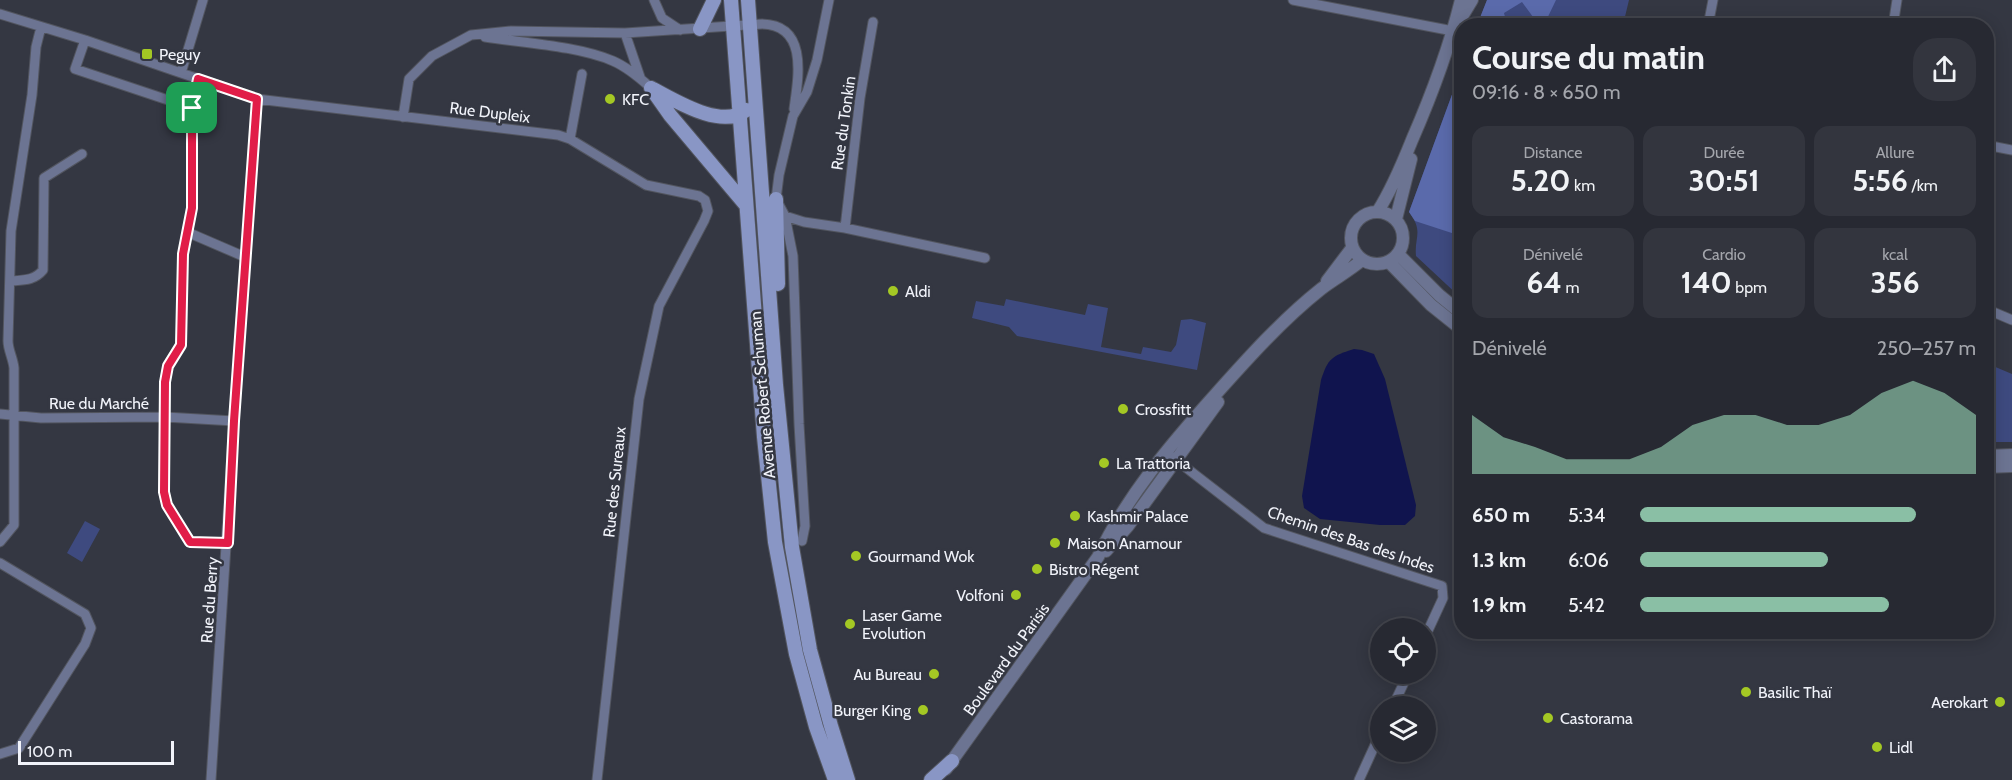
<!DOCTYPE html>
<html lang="fr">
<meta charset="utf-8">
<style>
body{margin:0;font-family:Cabin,sans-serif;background:#33353e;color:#f1f3f6;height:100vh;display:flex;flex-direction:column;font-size:22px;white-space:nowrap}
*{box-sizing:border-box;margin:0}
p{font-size:20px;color:#a4a6ac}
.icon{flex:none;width:33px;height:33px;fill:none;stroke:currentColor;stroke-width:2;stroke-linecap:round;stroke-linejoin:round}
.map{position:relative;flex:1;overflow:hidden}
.details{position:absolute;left:1454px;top:18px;width:540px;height:621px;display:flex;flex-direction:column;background:#272932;border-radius:24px;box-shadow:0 3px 15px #0003,0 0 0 2px #43454d}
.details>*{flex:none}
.tools{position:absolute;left:1370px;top:618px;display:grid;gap:12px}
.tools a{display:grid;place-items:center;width:66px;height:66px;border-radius:50%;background:#272932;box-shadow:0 3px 15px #0003,0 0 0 2px #43454d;font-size:30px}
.scale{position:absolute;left:18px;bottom:15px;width:156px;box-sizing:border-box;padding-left:6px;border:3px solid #f1f3fa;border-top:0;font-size:16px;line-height:21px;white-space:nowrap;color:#f1f3fa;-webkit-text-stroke:4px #343742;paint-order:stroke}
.pin{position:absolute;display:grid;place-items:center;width:51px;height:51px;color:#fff;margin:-26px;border-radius:12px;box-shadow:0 3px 9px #0006}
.round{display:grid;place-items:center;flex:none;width:63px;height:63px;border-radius:24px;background:#33353e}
.overview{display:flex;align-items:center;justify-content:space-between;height:102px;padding:0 18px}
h1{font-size:33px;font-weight:700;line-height:45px}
.stats{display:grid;grid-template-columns:repeat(3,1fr);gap:9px;height:102px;padding:6px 18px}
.stats div{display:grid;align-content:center;border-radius:15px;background:#33353e;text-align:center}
.stats b{font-size:30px;font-weight:700}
.stats small{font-size:16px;font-weight:400}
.stats p{font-size:16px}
.chart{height:168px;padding:12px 18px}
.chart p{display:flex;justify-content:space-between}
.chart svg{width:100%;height:108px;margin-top:6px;fill:#8abfa5;opacity:.7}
ul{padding:0 18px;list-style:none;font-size:20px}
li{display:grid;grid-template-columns:96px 72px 1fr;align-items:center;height:45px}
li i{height:15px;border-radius:8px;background:#8abfa5}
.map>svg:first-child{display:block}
</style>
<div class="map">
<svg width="2012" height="780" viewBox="0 0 2012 780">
<rect width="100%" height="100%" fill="#343742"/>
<path fill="#3e4a7f" d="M1487,0H1629L1623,25L1477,26Z
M1461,70V298L1416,256C1414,237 1424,232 1409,212Z
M1006,299L1085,315L1088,304L1108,308L1101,347L1141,354L1143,347L1171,352L1176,345L1181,320L1191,319L1206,323L1197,370L1017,336L1009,327L972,318L976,301L1004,306Z
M1986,363L2012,374V442H1986Z
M85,521L100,529L82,562L67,553Z"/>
<path fill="#5a6aab" d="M1487,0H1556L1544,25H1539L1522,2L1504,13L1507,25H1477Z
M1461,70V236L1415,221L1409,212Z"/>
<path fill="#10144e" d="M1354,349L1362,350L1374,354L1385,379L1416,505L1415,516L1405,525H1380L1320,519L1304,508L1302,496L1321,380C1328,358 1332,356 1354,349Z"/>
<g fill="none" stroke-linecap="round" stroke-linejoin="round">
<g stroke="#52555f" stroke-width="11">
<path id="minor" d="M654,0L662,18L680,30
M1293,0L1453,31
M0,14L85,40L257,99L558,135L570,139L646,185L699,196L705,200L708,211L704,221L659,306L639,399L597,780
M1708,26L1713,0
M1893,26L1897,0
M625,33L640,77
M485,37C524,43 578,46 613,61C627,67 640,78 651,88
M85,40L75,69L192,108V208L183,254L181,345L168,365L165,382L164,492L167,505L190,542L228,543
M181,73L203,0
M192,108L198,79
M403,117L409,79L432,56L471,35L511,31L625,33L762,24C809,25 798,79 794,109
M570,139L582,74
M1986,145L2012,150
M785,216L804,222L845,228L985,258
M845,228L860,98L873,22
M187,232L245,257
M10,281C23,280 34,281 43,270L44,178L82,154
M1986,309L2012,320
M0,414L41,418L165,417L234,421
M1171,456L1264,528L1442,586L1443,598L1425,637
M802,541L805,526L799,424L793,256L785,216L776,199L779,175L793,116L807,92L817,60L829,0
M0,542L14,525V368C13,358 8,350 8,341L11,231L32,95L36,47L41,27
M0,563L85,614L91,628L85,644L19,748L0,754
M1393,706L1408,674
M211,780L234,421L257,99
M1359,780L1380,734"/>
</g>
<g stroke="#52555f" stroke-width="14">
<path id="tertiary" d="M1460,20L1472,0
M1378,211C1392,189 1402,165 1412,140C1432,94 1449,49 1461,0
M1351 238a26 26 0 1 1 52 0a26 26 0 1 1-52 0Z
M1396,219L1411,159
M1398,254L1439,295L1461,313
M1389,262L1431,305L1461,329
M1327,281L1352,248
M1986,456L2012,455
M1986,467L2012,466
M1106,551L1128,526L1218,402
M946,769L1098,557C1126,497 1171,444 1215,395C1248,358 1282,320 1321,289C1334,279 1349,271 1362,260"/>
</g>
<g stroke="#52555f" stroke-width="16">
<path id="secondary" d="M731,0L764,437L775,542L796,654L816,727L835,780
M748,0L776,385L792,547L810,650L831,726L848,780
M700,29L714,0
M651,88L670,115L745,204
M653,89C676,101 722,130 746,110
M776,199L778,284
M931,780L952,761"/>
</g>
<use href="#minor" stroke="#6c7492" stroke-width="9"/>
<use href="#tertiary" stroke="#6c7492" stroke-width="12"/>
<use href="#secondary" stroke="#8996c5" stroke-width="14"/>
</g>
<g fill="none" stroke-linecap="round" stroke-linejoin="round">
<g stroke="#fff" stroke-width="12">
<path id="route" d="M198,79L257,99L234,421L228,543L190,542L167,505L164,492L165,382L168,366L181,345L183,254L192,208V108Z"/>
</g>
<use href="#route" stroke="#e11d48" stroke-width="8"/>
</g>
<g fill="#a4c824" stroke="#343742" stroke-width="2">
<rect x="141" y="48" width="12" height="12" rx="3"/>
<circle cx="610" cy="99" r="6"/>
<circle cx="893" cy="291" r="6"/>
<circle cx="1123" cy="409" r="6"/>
<circle cx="1104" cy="463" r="6"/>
<circle cx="1075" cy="516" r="6"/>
<circle cx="1055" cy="543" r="6"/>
<circle cx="856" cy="556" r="6"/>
<circle cx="1037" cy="569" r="6"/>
<circle cx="1016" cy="595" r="6"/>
<circle cx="850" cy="624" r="6"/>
<circle cx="934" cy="674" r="6"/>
<circle cx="1746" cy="692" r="6"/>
<circle cx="2000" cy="702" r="6"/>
<circle cx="923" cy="710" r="6"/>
<circle cx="1548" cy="718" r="6"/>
<circle cx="1877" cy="747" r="6"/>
</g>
<g text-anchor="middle" stroke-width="5" stroke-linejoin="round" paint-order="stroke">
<g font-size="16" fill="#f1f3fa" stroke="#343742" text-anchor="start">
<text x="159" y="60">Peguy</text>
<text x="622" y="105">KFC</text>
<text x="905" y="297">Aldi</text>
<text x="1135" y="415">Crossfitt</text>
<text x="1116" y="469">La Trattoria</text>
<text x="1087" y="522">Kashmir Palace</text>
<text x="1067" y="549">Maison Anamour</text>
<text x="868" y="562">Gourmand Wok</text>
<text x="1049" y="575">Bistro Régent</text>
<text x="1004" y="601" text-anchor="end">Volfoni</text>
<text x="862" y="621">Laser Game<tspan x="862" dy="18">Evolution</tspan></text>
<text x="922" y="680" text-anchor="end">Au Bureau</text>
<text x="1758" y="698">Basilic Thaï</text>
<text x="1988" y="708" text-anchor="end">Aerokart</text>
<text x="911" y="716" text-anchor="end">Burger King</text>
<text x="1560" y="724">Castorama</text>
<text x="1889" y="753">Lidl</text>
</g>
<g font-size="16" fill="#f1f3fa" stroke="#343742">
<text transform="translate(490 112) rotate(7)" y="6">Rue Dupleix</text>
<text transform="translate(843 123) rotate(-82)" y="6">Rue du Tonkin</text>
<text transform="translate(762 395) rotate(-95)" y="6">Avenue Robert Schuman</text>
<text x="99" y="409">Rue du Marché</text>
<text transform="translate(614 482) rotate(-84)" y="6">Rue des Sureaux</text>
<text transform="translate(1351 539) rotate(19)" y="6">Chemin des Bas des Indes</text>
<text transform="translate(209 600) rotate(-86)" y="6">Rue du Berry</text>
<text transform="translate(1006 659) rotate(-54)" y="6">Boulevard du Parisis</text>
</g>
</g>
</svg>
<div class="tools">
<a><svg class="icon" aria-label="locate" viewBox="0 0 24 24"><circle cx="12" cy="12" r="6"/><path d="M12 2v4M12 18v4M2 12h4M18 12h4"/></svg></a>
<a><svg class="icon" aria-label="layers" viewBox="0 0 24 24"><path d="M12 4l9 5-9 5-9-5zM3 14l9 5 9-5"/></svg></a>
</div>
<div class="scale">100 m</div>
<div class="pin" style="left:192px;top:108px;background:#1e9e55"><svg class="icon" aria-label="arrive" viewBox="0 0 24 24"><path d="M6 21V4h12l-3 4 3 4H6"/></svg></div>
<section class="details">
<div class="overview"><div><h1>Course du matin</h1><p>09:16 · 8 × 650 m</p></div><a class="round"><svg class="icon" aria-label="share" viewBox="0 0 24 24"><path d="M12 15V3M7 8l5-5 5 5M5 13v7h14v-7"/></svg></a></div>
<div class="stats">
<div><p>Distance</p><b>5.20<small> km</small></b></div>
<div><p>Durée</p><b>30:51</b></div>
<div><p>Allure</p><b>5:56<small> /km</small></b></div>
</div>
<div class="stats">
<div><p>Dénivelé</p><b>64<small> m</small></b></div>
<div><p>Cardio</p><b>140<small> bpm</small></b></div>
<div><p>kcal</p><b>356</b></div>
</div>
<div class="chart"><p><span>Dénivelé</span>250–257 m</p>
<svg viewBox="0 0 160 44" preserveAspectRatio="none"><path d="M0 44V20L10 29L20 33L30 38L40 38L50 38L60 33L70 24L80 20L90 20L100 24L110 24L120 20L130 11L140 6L150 11L160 20V44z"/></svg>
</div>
<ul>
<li><b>650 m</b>5:34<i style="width:82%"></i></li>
<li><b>1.3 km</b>6:06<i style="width:56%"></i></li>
<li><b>1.9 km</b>5:42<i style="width:74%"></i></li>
</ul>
</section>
</div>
